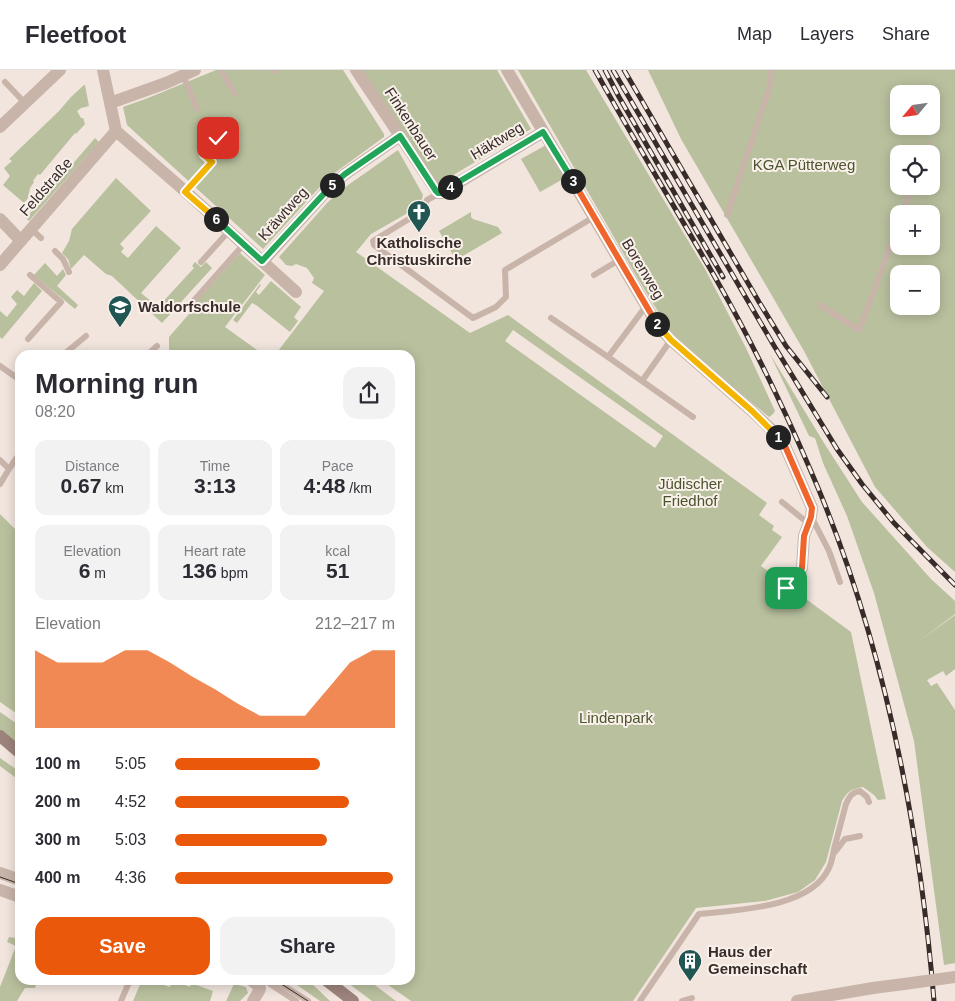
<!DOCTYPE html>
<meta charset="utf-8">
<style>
body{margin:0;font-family:Helvetica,sans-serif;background:#f2f2f3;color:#2b2b33;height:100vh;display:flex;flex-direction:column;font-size:19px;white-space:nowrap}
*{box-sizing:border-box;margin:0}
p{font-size:16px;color:#7c7c81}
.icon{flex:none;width:28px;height:28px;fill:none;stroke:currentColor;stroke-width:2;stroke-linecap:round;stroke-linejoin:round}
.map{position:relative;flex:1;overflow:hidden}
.side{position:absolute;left:15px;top:280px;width:400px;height:635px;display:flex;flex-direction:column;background:#fff;border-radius:15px;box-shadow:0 2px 12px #0003}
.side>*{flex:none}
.needle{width:32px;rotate:241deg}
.tools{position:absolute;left:890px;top:15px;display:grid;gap:10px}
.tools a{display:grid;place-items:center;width:50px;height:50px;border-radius:10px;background:#fff;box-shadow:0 2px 12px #0003;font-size:25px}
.pin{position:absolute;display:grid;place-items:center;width:42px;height:42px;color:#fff;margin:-21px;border-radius:10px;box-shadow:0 2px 8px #0006}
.km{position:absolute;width:25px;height:25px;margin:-12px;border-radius:50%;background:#222;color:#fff;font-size:14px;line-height:25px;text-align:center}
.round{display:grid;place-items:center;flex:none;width:52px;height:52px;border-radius:15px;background:#f2f2f3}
.head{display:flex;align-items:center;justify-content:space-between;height:85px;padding:0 20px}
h1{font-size:28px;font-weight:800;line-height:38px}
.figures{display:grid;grid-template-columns:repeat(3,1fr);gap:8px;height:85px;padding:5px 20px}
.figures div{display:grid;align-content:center;border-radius:12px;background:#f2f2f3;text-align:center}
.figures b{font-size:21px;font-weight:800}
.figures small{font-size:14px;font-weight:400}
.figures p{font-size:14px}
.chart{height:140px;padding:10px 20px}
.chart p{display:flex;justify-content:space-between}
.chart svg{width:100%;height:90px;margin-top:5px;fill:#ea580c;opacity:.7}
.action{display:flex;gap:10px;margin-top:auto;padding:10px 20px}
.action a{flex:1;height:58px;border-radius:15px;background:#ea580c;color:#fff;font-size:20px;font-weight:800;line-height:58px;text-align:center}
.action a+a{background:#f2f2f3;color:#2b2b33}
ul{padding:0 20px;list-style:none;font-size:16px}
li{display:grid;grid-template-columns:80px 60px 1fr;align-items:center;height:38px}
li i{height:12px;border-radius:6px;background:#ea580c}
header{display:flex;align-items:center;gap:30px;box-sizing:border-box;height:70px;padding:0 25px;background:#fff;border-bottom:1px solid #e1e1e2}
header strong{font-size:24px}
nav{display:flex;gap:28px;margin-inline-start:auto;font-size:18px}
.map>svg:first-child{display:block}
</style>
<header>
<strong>Fleetfoot</strong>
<nav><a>Map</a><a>Layers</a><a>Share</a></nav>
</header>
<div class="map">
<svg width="955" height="931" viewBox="0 0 955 931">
<rect width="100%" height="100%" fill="#f1e5de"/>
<path fill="#b9c09e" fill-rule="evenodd" d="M216,0H343L384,64V67L329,107L263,179L127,55L123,37L148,28Z
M361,0H497L531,59L438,114Z
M518,0H586L705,199L746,278L775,341L773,344L769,347L705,294L670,261L638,209Z
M648,0H955V502L927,477L875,417L804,281L681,69ZM899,24H931V56H899ZM899,84H931V116H899ZM899,144H931V176H899ZM899,204H931V236H899Z
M84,15H85L89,36L81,38L77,41L81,48H83L85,54L76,64L75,63L40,105L38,104L33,111L34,112L30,118L28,128L24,133L3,115L10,106L4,98L12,91L9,89L59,41L71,27Z
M95,68L99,72L29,151L26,148Z
M546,75L565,108L540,122L521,89Z
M398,80L423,125L420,136L371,164L356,182L470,263L508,245L767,433L759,445L774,456L772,460L782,467L761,496L851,562L886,729L878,730L874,725L863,717C851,719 848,721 842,731L826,792L815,810L798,822L765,831L696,838L633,931H411L381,910H410V285H275L324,221L312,213L314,208L307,198L296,194L292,196L286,195L279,187L328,132L341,120ZM513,260L663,366L655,378L505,271Z
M116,108L151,141L120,174L124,178L121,182L128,188L156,156L181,178L141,223L158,237L194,198L192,196L195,192L201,197L206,192L212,198L162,253L112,206L106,204L84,185L71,199L68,189L62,183L69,171L72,159Z
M471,142V147L473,149L498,157L502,163L456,190L439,161Z
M240,183L265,205L225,257L264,285H169V267L196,236L194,234Z
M45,193L57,206L63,199L66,205L57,216L78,235L75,239L34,205Z
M271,211L301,237L294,247L298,251L290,262L256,235L252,233L237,253L233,250L260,214L261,215L256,222L259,225Z
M34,213L42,221L2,269L0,267V241L7,247L17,234L11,227L17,220L24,226Z
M770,284L824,373L862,432L931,509L955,531V544L918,572L955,545V599L946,606L943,601L927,610L931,616L937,613L955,640V893L944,895L914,671L874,523L847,446L823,393L815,368L809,366Z
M0,444L20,464V646L0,632Z
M0,642L20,656V676L0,661Z
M0,688L20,702V711L0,696Z
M19,857L20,910H37L35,918H25L17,931H0V917L16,876L7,872L9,867L16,868Z
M142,910H162L161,914L170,917L172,910L190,917L191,913L213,921L210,931H133Z
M293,910H308L330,931H320L297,915Z
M344,910H368L396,931H372Z
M234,914L246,917L248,923L240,931H226Z"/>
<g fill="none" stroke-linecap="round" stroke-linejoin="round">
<path stroke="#c9b4aa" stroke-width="6" d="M221,0L235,24
M273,0L274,1
M183,5L197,39
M5,12L25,33
M925,84L929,75
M185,121L212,92L204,85L219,68
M440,123L427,130L422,141L373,171L374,175L473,248L496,237L506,227L505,200L594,147
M902,144L912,116
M727,145L769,19L772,0
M31,159L41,168
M55,181L63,189L69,202
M201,192L229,161
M594,205L619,190
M190,235L244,174
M820,235L859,260L899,153
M646,236L608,287L693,347
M551,248L608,287
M28,269L61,232L30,205
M63,285L86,266
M147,285L157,276
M0,296L20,310
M642,311L671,270
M0,390L9,399
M0,414L9,399L20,383
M782,432L809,454
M812,448L829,481L840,512
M786,518L802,498
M835,782L845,769L860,766
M264,910L296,931
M275,910L308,931
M121,931L130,910
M640,931L699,844C737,840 811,838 829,798C832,792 833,785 834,779C838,764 842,749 846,734C849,727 852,722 860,721L867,727L869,732
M682,931L692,928"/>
<path stroke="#c9b4aa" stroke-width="12" d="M103,0L116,61
M356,0L438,123H441L543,62
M507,0L658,256L671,270L752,341L777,365L785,376L812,438L811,447L804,466L802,498
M110,33L166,13L195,0
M0,57L60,0
M116,61L185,121L296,222
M0,149L21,171
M263,191L331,116L345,104L400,66
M0,195L116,61
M251,910L256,914L260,918L259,921L253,931"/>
<path stroke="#c9b4aa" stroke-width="12" d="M0,803L20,810
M0,820L20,827
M797,931L873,918L904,914"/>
<path stroke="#9c837c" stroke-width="12" d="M0,666L20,683
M326,910L353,931"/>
<path stroke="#372c29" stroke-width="1" d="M0,807L20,814
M275,910L308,931"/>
<g stroke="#372c29" stroke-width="5">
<path id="rail" d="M595,0C634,70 676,139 716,209C751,270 782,334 810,399C883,567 919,749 934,931
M605,0L619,27L723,207
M613,0L773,274L837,379L862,414L894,453L955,515
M624,0L759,232L786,276L827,327"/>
</g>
<use href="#rail" stroke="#f9f0ea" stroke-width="3" stroke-dasharray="9" stroke-linecap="butt"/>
<path stroke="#c9b4aa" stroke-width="12" d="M904,914L955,907"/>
</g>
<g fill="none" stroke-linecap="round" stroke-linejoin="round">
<g stroke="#fff" stroke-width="10">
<path id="split-1" d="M778,367L785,376L812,438L811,447L804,466L802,498L786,518"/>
</g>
<g stroke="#fff" stroke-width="10">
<path id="split-2" d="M657,254L671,270L752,341L778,367"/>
</g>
<g stroke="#fff" stroke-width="10">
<path id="split-3" d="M573,111L657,254"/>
</g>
<g stroke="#fff" stroke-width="10">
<path id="split-4" d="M450,117L543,62L573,111"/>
</g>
<g stroke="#fff" stroke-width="10">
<path id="split-5" d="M332,115L345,104L400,66L436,121L438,123H441L450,117"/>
</g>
<g stroke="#fff" stroke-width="10">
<path id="split-6" d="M216,149L262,191L332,115"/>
</g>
<g stroke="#fff" stroke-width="10">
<path id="split-7" d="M216,149L185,122L212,92L204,85L218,68"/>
</g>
<use href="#split-1" stroke="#f0652b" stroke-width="6"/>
<use href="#split-2" stroke="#f5b400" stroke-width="6"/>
<use href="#split-3" stroke="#f0652b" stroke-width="6"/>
<use href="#split-4" stroke="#22a559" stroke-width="6"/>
<use href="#split-5" stroke="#22a559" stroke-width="6"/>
<use href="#split-6" stroke="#22a559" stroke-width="6"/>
<use href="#split-7" stroke="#f5b400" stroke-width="6"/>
</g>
<defs>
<g id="church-pin" transform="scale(1.25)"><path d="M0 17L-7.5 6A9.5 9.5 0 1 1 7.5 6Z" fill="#215653" stroke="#f9f0ea"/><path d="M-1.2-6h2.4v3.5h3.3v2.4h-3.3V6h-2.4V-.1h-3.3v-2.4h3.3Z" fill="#fff"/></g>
<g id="school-pin" transform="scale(1.25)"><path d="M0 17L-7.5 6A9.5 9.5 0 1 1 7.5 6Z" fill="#215653" stroke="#f9f0ea"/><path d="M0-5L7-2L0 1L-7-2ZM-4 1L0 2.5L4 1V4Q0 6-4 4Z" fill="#fff"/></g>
<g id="building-pin" transform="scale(1.25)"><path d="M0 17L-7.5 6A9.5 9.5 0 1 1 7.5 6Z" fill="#215653" stroke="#f9f0ea"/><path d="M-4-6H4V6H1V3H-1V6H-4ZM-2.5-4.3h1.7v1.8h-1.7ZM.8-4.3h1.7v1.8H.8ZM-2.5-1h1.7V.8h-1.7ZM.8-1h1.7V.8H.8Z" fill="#fff"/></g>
</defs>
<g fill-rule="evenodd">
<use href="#church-pin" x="419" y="142"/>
<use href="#school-pin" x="120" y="237"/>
<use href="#building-pin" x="690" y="891"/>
</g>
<g text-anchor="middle" stroke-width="4" stroke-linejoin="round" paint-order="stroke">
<g font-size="15" fill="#372c29" stroke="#f9f0ea">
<text transform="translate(411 54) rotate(57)" y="5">Finkenbauer</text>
<text transform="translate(497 71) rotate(-31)" y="5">Häktweg</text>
<text transform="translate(46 117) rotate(-49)" y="5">Feldstraße</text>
<text transform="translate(283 144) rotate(-48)" y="5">Kräwtweg</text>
<text transform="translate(643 199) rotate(59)" y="5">Borenweg</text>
</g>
<g font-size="15" fill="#4b542e" stroke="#f9f0ea">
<text x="804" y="100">KGA Pütterweg</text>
<text x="690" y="419">Jüdischer<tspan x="690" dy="17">Friedhof</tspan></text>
<text x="616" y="653">Lindenpark</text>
</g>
<g font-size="15" font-weight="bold" fill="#372c29" stroke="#f9f0ea" text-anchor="start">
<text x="419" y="178" text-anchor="middle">Katholische<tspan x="419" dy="17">Christuskirche</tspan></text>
<text x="138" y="242">Waldorfschule</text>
<text x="708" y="887">Haus der<tspan x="708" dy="17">Gemeinschaft</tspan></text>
</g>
</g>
</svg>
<div class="tools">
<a><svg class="needle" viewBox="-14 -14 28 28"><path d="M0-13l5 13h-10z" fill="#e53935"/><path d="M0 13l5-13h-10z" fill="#7c7c81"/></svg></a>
<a><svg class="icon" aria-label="locate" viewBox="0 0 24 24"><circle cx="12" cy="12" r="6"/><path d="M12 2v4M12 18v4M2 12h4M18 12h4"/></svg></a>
<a>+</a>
<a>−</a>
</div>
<div class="pin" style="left:786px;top:518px;background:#1e9e55"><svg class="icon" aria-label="arrive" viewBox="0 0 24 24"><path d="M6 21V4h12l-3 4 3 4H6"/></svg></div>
<div class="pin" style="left:218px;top:68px;background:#d93025"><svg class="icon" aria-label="check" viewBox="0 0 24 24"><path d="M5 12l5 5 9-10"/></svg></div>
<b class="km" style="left:778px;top:367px">1</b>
<b class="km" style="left:657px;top:254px">2</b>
<b class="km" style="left:573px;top:111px">3</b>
<b class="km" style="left:450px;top:117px">4</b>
<b class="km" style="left:332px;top:115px">5</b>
<b class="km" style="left:216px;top:149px">6</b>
<section class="side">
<div class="head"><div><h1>Morning run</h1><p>08:20</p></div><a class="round"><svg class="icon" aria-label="share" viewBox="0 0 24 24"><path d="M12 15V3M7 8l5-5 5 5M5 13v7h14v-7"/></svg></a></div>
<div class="figures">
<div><p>Distance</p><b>0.67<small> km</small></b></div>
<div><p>Time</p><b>3:13</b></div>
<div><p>Pace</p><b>4:48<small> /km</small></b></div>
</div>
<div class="figures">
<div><p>Elevation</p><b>6<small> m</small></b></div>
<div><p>Heart rate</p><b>136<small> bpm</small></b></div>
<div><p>kcal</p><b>51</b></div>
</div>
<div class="chart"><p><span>Elevation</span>212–217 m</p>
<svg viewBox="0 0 160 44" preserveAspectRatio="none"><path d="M0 44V6L10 12L20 12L30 12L40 6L50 6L60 12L70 19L80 25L90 32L100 38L110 38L120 38L130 25L140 12L150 6L160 6V44z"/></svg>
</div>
<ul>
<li><b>100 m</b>5:05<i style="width:66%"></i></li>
<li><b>200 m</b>4:52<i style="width:79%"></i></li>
<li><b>300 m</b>5:03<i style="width:69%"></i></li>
<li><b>400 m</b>4:36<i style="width:99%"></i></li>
</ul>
<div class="action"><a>Save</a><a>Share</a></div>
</section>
</div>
